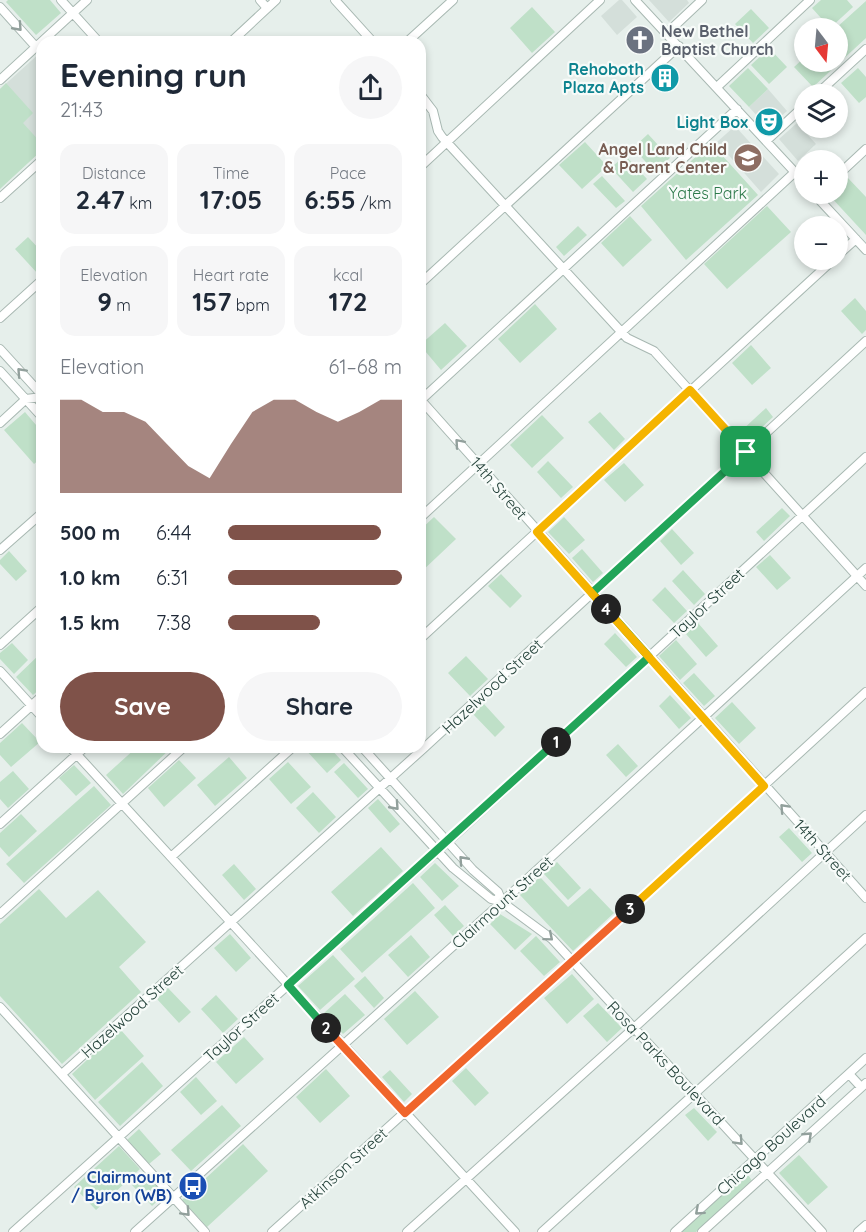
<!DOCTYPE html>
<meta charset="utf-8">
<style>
body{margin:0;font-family:Quicksand,sans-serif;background:#f6f6f7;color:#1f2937;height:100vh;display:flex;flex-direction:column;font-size:22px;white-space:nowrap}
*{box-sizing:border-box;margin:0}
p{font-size:20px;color:#747a83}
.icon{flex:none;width:33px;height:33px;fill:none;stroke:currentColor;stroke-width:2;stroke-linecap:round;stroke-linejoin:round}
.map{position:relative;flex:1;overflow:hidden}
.drawer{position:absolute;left:36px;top:36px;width:390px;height:717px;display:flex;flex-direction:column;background:#fff;border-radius:18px;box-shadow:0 3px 9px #0003}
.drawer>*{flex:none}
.needle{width:39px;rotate:164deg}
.tools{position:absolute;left:794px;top:18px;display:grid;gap:12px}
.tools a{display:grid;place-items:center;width:54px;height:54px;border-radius:50%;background:#fff;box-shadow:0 3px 9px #0003;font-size:30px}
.pin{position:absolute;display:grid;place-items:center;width:51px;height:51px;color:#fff;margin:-26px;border-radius:12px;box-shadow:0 3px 9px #0006}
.km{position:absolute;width:30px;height:30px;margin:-15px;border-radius:50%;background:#222;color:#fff;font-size:16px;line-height:30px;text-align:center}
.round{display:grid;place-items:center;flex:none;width:63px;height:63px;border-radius:32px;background:#f6f6f7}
.overview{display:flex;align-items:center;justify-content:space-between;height:102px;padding:0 24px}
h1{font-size:33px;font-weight:700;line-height:45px}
.metrics{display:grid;grid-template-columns:repeat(3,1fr);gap:9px;height:102px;padding:6px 24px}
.metrics div{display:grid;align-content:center;border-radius:15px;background:#f6f6f7;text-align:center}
.metrics b{font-size:26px;font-weight:700}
.metrics small{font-size:16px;font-weight:400}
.metrics p{font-size:16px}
.chart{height:168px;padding:12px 24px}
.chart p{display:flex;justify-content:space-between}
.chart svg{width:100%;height:108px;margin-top:6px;fill:#7f5249;opacity:.7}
.cta{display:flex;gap:12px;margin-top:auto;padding:12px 24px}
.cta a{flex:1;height:69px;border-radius:36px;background:#7f5249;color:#fff;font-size:24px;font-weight:700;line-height:69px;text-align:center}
.cta a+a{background:#f6f6f7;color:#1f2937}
ul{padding:0 24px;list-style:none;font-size:20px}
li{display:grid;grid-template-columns:96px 72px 1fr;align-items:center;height:45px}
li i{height:15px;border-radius:8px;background:#7f5249}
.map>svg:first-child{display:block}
</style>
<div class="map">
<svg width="866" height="1232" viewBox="0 0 866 1232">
<rect width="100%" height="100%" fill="#e6efeb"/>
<path fill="#d4dfda" d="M619,0H622L637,17L617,35L601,16Z
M649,0H687L689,3L669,22Z
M42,51V150L0,188V89Z
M768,89L787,111L768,128L749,107Z
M797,123L816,144L798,161L779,139Z
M735,126L779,174L761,192L717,142Z"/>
<path fill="#bfe0c8" d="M8,0H50L61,13L36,35L6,2Z
M821,0H847L853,7L830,28L812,8Z
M866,1V38L813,87L794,67L804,58V62H837L836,28Z
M532,7L555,32L532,53L510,28Z
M751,9L769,28L753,43L735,24Z
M769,48L787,67L769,84L751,65Z
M748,68L768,89L749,107L729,86Z
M858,68L866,77V97L859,103L841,83Z
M6,83L33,113L23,123L42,144V150L0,189V89Z
M648,134L670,158L655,172L633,148Z
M585,142L607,166L582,189L559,165Z
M711,143L758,195L686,260L641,206Z
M625,155L647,179L633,192L611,168Z
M602,176L625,201L616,208L593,184Z
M847,177L866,197V235L829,195L837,194V187Z
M767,206L791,232L727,289L704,264Z
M630,216L652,240L623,267L601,243Z
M578,226L587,235L564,256L556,247Z
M28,237L42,252V270L38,274L15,249Z
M855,298L866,311V330L862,334L841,311Z
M535,304L557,329L520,363L498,339Z
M445,323L467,346L441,370L420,345Z
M751,345L771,368L752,385L732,363Z
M766,408L773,417L747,441L740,432Z
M25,412L42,432V457L34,464L4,430Z
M600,412L625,439L614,450L588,422Z
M542,415L564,438L532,468L510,445Z
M548,461L573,487L561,498L537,472Z
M624,463L644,485L625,502L604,480Z
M782,508L790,516L764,541L756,532Z
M434,517L456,539L420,573V530Z
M564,517L585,540L569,554L548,532Z
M672,529L694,553L681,565L660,541Z
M582,549L603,573L593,582L572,558Z
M9,551L27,571L16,581L0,564V560Z
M770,555L791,578L777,590L756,567Z
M683,570L705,594L694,605L672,581Z
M501,574L522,596L510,608L488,586Z
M665,587L687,611L674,623L652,600Z
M698,623L718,646L706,657L686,634Z
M615,633L637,657L626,667L604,644Z
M676,640L697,664L680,680L659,656Z
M12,643L28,660L14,674L0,659V653Z
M42,652V687L33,695L16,677Z
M466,656L488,679L470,696L448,673Z
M694,673L715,696L704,706L683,683Z
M670,695L691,718L679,729L659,706Z
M732,702L756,728L739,744L715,718Z
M484,704L505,727L495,737L473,714Z
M22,723L40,742L11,767L0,755V743Z
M618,744L638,766L626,777L606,755Z
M137,747H172L123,794L106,775Z
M329,747L341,760L327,773L304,748Z
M229,757L247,778L215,806L197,785Z
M179,760L196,778L164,807L148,788Z
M288,762L311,787L291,804L269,779Z
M344,763L368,789L358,798L334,772Z
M74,765L91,783L76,796L59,778Z
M13,771L29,789L8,808L0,799V782Z
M94,786L111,805L24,883L6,864Z
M313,792L336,817L319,833L296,808Z
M378,799L400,824L390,833L368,808Z
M21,814L37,831L9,857L0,847V833Z
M789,828L812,853L802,862L779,837Z
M381,847L403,871L353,916L331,892Z
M557,862L581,888L568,900L544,874Z
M435,863L459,886L442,901L420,877Z
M234,864L256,889L244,900L222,875Z
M540,877L568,907L590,888L614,913L573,951L520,895Z
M413,883L435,908L362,973L340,949Z
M39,889L66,918L98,890L146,942L119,967L141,992L62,1064L0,996V924Z
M445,905L464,926L453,936L434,915Z
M500,914L532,934L515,950L490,924Z
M230,934L251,958L236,972L214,948Z
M411,935L430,957L408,977L388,955Z
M536,936L560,962L544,976L520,951Z
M333,955L355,979L320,1010L298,986Z
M572,974L594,999L567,1024L544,998Z
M365,976L384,998L374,1008L354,986Z
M168,988L191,1012L179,1023L157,999Z
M415,991L439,1017L407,1045L384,1019Z
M345,994L365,1015L343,1034L324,1013Z
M216,995L238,1019L223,1033L201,1009Z
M598,1003L622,1028L607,1042L583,1016Z
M120,1029L144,1056L95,1100L72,1074Z
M244,1037L264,1059L236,1084L216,1062Z
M142,1062L163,1086L120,1126L98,1102Z
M466,1068L489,1093L475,1106L452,1081Z
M326,1069L350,1096L320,1123L296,1097Z
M390,1070L412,1094L404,1102L382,1077Z
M196,1077L217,1101L201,1115L180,1092Z
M222,1105L241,1126L191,1171L171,1150Z
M694,1108L717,1132L708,1141L685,1115Z
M139,1129L161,1154L149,1164L127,1140Z
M243,1144L268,1171L207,1227L182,1200Z
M119,1146L140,1169L96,1210L74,1187Z
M799,1155L828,1187L808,1205L779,1173Z
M145,1173L165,1194L152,1206L132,1185Z
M743,1176H749L752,1181L750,1184L696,1232H680Z"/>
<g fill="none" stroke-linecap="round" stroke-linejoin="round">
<g stroke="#a8b8b2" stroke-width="10">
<path id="minor" d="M61,0L99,42
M260,0L267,8
M335,0L373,42
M635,0L804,182
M0,7L36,47
M667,33L702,0
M231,42L276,0
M407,42L453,0
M0,80L87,0
M717,87L810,0
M420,94L433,111L438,131L442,137L627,338L654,351L866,586
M817,94L866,49
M766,141L804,106
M420,167L600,0
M837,176L866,149
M814,194L866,250
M0,198L42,160
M837,256L856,239
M420,284L679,46
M0,318L42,280
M0,349L42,395
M0,371L42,417
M420,399L866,898
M421,400L737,109
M0,423L26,399L42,397
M420,518L795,172
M0,550L42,513
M420,639L833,260
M0,645L42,607
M0,671L42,717
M0,734L42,696
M70,747L515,1232
M342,747L453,868L491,899L502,902L552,939L822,1232
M362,747L473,870L498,892L502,902
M0,824L85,747
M171,857L293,747
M0,914L184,747
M0,1007L205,1232
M62,1074L424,748L866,341
M849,1074L861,1087
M13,1232L464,827L866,457
M135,1232L502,902L866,568
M272,1232L566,967L866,692
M407,1232L634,1028L866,815
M542,1232L866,938
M675,1232L866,1058
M702,1232L866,1083
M858,1232L866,1225"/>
</g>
<use href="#minor" stroke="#fff" stroke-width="8"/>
</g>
<defs><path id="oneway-chevron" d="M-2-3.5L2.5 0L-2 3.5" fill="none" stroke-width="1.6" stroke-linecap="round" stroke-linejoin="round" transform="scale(1.5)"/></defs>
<g stroke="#92a09c">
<use href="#oneway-chevron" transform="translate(18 27) rotate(48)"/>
<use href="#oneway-chevron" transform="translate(21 372) rotate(-133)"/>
<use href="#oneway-chevron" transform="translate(459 443) rotate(-131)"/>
<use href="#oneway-chevron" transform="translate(395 806) rotate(48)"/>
<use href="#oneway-chevron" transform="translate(784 808) rotate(-133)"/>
<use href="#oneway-chevron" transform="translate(463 860) rotate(-132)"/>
<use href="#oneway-chevron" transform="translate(549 937) rotate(40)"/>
<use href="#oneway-chevron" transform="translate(808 1136) rotate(-43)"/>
<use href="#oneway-chevron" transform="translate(739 1141) rotate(47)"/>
<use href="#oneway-chevron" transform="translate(699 1211) rotate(138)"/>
<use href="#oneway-chevron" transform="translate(186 1212) rotate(47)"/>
</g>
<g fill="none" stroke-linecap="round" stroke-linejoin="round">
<g stroke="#fff" stroke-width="12">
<path id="split-1" d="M556,742L649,657L592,593L746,452"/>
</g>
<g stroke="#fff" stroke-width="12">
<path id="split-2" d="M326,1028L288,985L556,742"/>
</g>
<g stroke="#fff" stroke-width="12">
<path id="split-3" d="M326,1028L405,1113L630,909"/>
</g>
<g stroke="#fff" stroke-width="12">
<path id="split-4" d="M606,609L764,786L630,909"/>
</g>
<g stroke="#fff" stroke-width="12">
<path id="split-5" d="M606,609L537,532L690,390L746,452"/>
</g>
<use href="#split-1" stroke="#22a559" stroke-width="8"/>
<use href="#split-2" stroke="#22a559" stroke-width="8"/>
<use href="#split-3" stroke="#f0652b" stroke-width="8"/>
<use href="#split-4" stroke="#f5b400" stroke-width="8"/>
<use href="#split-5" stroke="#f5b400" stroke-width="8"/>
</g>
<defs>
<g id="church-disc" transform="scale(1.5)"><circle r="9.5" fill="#6b7280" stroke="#f7fbf9"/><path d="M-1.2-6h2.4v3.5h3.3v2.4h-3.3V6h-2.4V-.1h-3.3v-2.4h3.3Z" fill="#fff"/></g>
<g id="building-disc" transform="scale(1.5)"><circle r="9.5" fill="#0f9aa8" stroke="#f7fbf9"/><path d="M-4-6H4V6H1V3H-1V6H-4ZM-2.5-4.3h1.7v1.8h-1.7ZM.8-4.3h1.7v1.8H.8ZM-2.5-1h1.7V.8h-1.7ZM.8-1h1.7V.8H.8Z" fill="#fff"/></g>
<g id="theatre-disc" transform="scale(1.5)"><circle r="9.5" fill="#0f9aa8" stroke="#f7fbf9"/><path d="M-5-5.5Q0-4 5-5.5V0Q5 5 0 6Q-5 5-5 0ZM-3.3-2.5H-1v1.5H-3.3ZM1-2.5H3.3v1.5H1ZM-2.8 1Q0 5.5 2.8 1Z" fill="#fff"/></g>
<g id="school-disc" transform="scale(1.5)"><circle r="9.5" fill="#8d6e63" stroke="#f7fbf9"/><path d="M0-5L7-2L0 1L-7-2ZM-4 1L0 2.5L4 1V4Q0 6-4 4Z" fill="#fff"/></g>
<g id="bus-disc" transform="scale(1.5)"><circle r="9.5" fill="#1a4fb4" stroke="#f7fbf9"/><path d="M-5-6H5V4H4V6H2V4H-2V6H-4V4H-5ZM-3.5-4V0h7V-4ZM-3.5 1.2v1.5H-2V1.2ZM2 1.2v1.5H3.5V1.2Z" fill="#fff"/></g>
</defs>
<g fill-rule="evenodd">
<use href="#church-disc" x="640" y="40"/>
<use href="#building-disc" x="665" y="78"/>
<use href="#theatre-disc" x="769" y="122"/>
<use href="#school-disc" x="748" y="158"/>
<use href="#bus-disc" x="193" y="1186"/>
</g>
<g text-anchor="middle" stroke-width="4.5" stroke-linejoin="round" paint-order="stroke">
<g font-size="16" font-weight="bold" fill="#5b616d" stroke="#f7fbf9" text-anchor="start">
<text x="661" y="37">New Bethel<tspan x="661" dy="18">Baptist Church</tspan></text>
</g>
<g font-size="16" font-weight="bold" fill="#0d838f" stroke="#f7fbf9" text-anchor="end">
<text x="644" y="75">Rehoboth<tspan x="644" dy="18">Plaza Apts</tspan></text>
<text x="748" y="128">Light Box</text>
</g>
<g font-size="16" font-weight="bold" fill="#785e54" stroke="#f7fbf9" text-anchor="end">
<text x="727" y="155">Angel Land Child<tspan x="727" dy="18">&amp; Parent Center</tspan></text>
</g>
<g font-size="16" fill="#2d7a4b" stroke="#f7fbf9">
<text x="708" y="199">Yates Park</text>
</g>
<g font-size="16" fill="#24423a" stroke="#f7fbf9">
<text transform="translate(499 488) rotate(49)" y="6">14th Street</text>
<text transform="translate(707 603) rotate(-43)" y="6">Taylor Street</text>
<text transform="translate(492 686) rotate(-43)" y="6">Hazelwood Street</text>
<text transform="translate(823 850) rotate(48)" y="6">14th Street</text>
<text transform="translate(502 902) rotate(-42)" y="6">Clairmount Street</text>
<text transform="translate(132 1011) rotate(-42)" y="6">Hazelwood Street</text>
<text transform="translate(241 1027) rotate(-42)" y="6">Taylor Street</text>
<text transform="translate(666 1063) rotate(47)" y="6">Rosa Parks Boulevard</text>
<text transform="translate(771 1145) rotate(-42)" y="6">Chicago Boulevard</text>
<text transform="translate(343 1168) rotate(-42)" y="6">Atkinson Street</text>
</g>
<g font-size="16" font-weight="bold" fill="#164399" stroke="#f7fbf9" text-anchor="end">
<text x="172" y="1183">Clairmount<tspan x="172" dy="18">/ Byron (WB)</tspan></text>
</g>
</g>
</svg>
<div class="tools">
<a><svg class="needle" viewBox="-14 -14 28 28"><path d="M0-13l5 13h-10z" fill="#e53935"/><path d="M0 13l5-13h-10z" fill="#747a83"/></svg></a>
<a><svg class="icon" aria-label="layers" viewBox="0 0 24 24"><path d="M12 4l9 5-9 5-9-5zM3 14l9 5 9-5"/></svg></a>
<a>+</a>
<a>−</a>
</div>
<div class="pin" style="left:746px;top:452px;background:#1e9e55"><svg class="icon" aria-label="arrive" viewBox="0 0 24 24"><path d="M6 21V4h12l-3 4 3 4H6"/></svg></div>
<b class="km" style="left:556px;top:742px">1</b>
<b class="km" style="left:326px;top:1028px">2</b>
<b class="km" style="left:630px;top:909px">3</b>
<b class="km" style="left:606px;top:609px">4</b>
<section class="drawer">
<div class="overview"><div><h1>Evening run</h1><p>21:43</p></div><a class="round"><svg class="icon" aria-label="share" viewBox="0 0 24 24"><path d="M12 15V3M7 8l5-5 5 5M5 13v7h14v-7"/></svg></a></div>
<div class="metrics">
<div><p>Distance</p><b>2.47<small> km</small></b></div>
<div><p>Time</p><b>17:05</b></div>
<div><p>Pace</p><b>6:55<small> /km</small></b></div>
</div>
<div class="metrics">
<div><p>Elevation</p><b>9<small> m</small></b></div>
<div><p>Heart rate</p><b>157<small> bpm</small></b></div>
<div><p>kcal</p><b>172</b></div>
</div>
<div class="chart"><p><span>Elevation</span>61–68 m</p>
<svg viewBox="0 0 160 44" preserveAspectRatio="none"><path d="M0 44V6L10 6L20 11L30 11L40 15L50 24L60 33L70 38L80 24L90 11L100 6L110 6L120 11L130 15L140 11L150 6L160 6V44z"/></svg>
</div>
<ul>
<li><b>500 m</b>6:44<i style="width:88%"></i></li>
<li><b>1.0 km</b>6:31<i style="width:100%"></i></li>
<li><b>1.5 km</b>7:38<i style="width:53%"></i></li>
</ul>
<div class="cta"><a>Save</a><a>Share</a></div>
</section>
</div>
